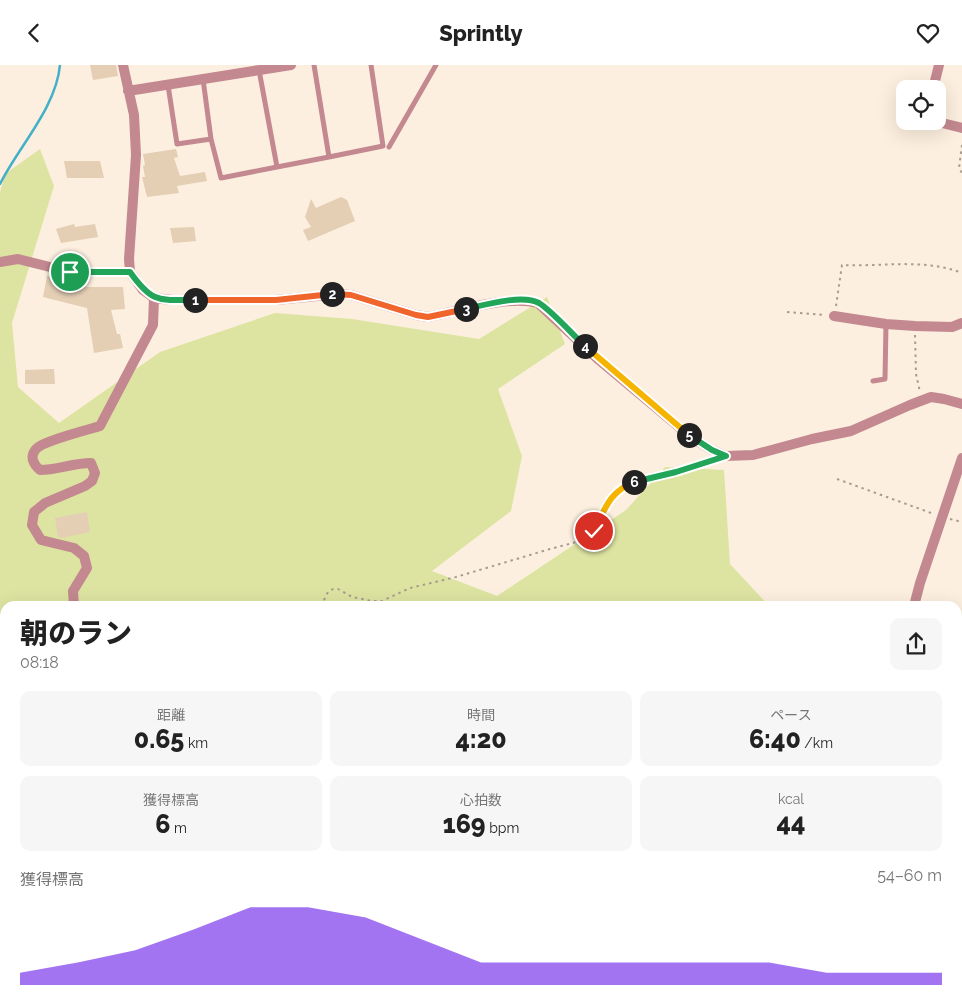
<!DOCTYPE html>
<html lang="ja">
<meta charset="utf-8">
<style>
body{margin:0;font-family:Raleway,"Noto Sans JP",sans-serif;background:#f6f6f6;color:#222;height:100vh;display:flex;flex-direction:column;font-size:19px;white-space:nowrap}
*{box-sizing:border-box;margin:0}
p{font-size:16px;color:#767676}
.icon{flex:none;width:28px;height:28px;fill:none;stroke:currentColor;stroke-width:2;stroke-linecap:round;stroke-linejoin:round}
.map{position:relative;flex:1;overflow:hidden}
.drawer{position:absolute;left:0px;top:536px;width:962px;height:406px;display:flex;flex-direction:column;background:#fff;border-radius:15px 15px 0 0;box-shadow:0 5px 20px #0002}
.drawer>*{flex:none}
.tools{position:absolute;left:896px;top:15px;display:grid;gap:10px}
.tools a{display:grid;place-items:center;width:50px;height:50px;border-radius:10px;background:#fff;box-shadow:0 5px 20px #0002;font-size:25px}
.pin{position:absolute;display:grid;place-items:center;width:42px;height:42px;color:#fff;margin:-21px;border:2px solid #fff;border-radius:50%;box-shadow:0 1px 5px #0007}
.km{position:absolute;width:25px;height:25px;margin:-12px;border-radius:50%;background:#222;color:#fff;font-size:14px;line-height:25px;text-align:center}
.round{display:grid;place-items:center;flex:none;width:52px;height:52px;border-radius:10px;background:#f6f6f6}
.head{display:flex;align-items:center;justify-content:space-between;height:85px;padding:0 20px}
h1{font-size:28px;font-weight:800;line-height:38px}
.stats{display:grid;grid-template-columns:repeat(3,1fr);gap:8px;height:85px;padding:5px 20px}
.stats div{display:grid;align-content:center;border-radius:10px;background:#f6f6f6;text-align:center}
.stats b{font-size:25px;font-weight:800}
.stats small{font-size:14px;font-weight:400}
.stats p{font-size:14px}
.chart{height:140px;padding:10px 20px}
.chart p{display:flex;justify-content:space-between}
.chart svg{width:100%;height:90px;margin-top:5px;fill:#7c3aed;opacity:.7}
header{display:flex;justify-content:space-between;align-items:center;height:65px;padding:0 20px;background:#fff;font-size:22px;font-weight:800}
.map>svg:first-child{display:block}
</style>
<header><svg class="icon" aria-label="back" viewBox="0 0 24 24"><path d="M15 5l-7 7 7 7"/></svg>Sprintly<svg class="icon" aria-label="heart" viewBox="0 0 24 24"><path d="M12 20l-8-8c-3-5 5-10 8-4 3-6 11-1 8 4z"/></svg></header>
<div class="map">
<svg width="962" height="942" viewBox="0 0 962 942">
<rect width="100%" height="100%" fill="#fcefdf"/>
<path fill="#dde4a1" d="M40,84L54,121L12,258L18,322L59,358L160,287L275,248L352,254L479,274L547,232L565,279L498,324L522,391L511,446L432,506L497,531L626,445L665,402L724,405L730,499L769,541H5V703L0,700V127L5,109Z
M962,547V942H653L654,938H958V549Z"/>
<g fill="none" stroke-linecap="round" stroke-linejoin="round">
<path stroke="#43afc9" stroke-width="2.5" d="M0,119C19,81 56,43 60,0"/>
</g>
<path fill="#e4ceb4" d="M90,0H116L118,11L93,15Z
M176,84L178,92L174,93L180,111L205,107L207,116L177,121L179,128L147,132L142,112H145L143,101L145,100L143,89Z
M64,96H100L104,113H67Z
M341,132L347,135L355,156L308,176L303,165L311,162L305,152L311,134L316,143Z
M74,159L75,162L95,159L98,172L61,178L56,164Z
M194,162L196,176L173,178L170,163Z
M47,211L81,219L80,222H123L125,244L111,245L117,269H120L123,283L94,288L87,243L43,232Z
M54,304L55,319H25V305Z
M87,447L90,467L61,473L58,472L55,453Z"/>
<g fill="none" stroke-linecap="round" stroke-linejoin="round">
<path stroke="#a79c8f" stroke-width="2" stroke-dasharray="2.5 4" stroke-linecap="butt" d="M962,80L959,103L962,108
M836,241L842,200C881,202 924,193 962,208
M787,247L825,250
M915,270L916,309L920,327
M837,414L934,449
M950,454L962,457
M321,541L328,527L333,524H338L352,532L372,536H382L410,523L456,512L550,484L588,474L595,466L609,434L629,419L638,415L676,407L711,395"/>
<path stroke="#c38890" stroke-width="5" d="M203,14L211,74
M168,20L177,79L211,74L221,113L277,102L259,5
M389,82L436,0
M329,92L383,81L371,0
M277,102L329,92L314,0
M873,316L885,314L886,259"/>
<path stroke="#c38890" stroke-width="10" d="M123,0L134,50L136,90L129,194L130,207L143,225L154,233L172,235H276L338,229L351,230L416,250L428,252C462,246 505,230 538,238L599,295L691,372L712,385L726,391L753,390L812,374L851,366L910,340L931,332L944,334L962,339
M933,24L939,0
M128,26L291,0
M934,56L962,63
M0,197L18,194L70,207H130
M834,251L886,259L915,261L952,262L962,258
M74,541L73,526L87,503L84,491L74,483L41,475L32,460L34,447L45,438L85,421L92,416L95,408L91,398C73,398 57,405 40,405C34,400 29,392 36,384C43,376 87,365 100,361L153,260L154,233
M914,541L920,518L962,393
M0,806L5,803
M265,938L287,942
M634,942L636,938"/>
</g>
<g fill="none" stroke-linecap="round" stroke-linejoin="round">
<g stroke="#fff" stroke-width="10">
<path id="split-1" d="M70,207H130C152,238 158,235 195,235"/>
</g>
<g stroke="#fff" stroke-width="10">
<path id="split-2" d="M195,235H276L332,229"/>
</g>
<g stroke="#fff" stroke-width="10">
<path id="split-3" d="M332,229L351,230L416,250L428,252L466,244"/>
</g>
<g stroke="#fff" stroke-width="10">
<path id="split-4" d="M466,244C484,240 522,229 539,238C552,246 573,270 585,281"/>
</g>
<g stroke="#fff" stroke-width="10">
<path id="split-5" d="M585,281L689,370"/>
</g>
<g stroke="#fff" stroke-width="10">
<path id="split-6" d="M634,417L676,407L726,391L712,385L689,370"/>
</g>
<g stroke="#fff" stroke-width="10">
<path id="split-7" d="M594,466C605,444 609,427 634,417"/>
</g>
<use href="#split-1" stroke="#22a559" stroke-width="6"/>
<use href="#split-2" stroke="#f0652b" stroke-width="6"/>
<use href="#split-3" stroke="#f0652b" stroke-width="6"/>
<use href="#split-4" stroke="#22a559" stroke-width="6"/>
<use href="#split-5" stroke="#f5b400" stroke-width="6"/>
<use href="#split-6" stroke="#22a559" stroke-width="6"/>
<use href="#split-7" stroke="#f5b400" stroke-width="6"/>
</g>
</svg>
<div class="tools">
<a><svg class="icon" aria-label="locate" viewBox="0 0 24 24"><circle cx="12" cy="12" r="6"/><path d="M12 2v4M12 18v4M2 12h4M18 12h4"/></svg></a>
</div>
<div class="pin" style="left:70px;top:207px;background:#1e9e55"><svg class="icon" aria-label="arrive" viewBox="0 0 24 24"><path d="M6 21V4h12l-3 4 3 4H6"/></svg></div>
<div class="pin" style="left:594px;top:466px;background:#d93025"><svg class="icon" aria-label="check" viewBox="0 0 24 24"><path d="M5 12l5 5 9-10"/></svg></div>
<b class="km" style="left:195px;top:235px">1</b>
<b class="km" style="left:332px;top:229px">2</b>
<b class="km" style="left:466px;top:244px">3</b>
<b class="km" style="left:585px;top:281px">4</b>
<b class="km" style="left:689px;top:370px">5</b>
<b class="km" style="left:634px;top:417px">6</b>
<section class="drawer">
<div class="head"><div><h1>朝のラン</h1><p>08:18</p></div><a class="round"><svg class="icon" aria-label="share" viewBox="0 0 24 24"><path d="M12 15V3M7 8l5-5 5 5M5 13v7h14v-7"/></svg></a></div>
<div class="stats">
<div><p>距離</p><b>0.65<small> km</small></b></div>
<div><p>時間</p><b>4:20</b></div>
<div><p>ペース</p><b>6:40<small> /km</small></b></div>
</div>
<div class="stats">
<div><p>獲得標高</p><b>6<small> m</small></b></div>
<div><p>心拍数</p><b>169<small> bpm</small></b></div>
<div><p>kcal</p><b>44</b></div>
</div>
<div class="chart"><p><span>獲得標高</span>54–60 m</p>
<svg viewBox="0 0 160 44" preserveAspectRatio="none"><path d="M0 44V38L10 33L20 27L30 17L40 6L50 6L60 11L70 22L80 33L90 33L100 33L110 33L120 33L130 33L140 38L150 38L160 38V44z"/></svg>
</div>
</section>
</div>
